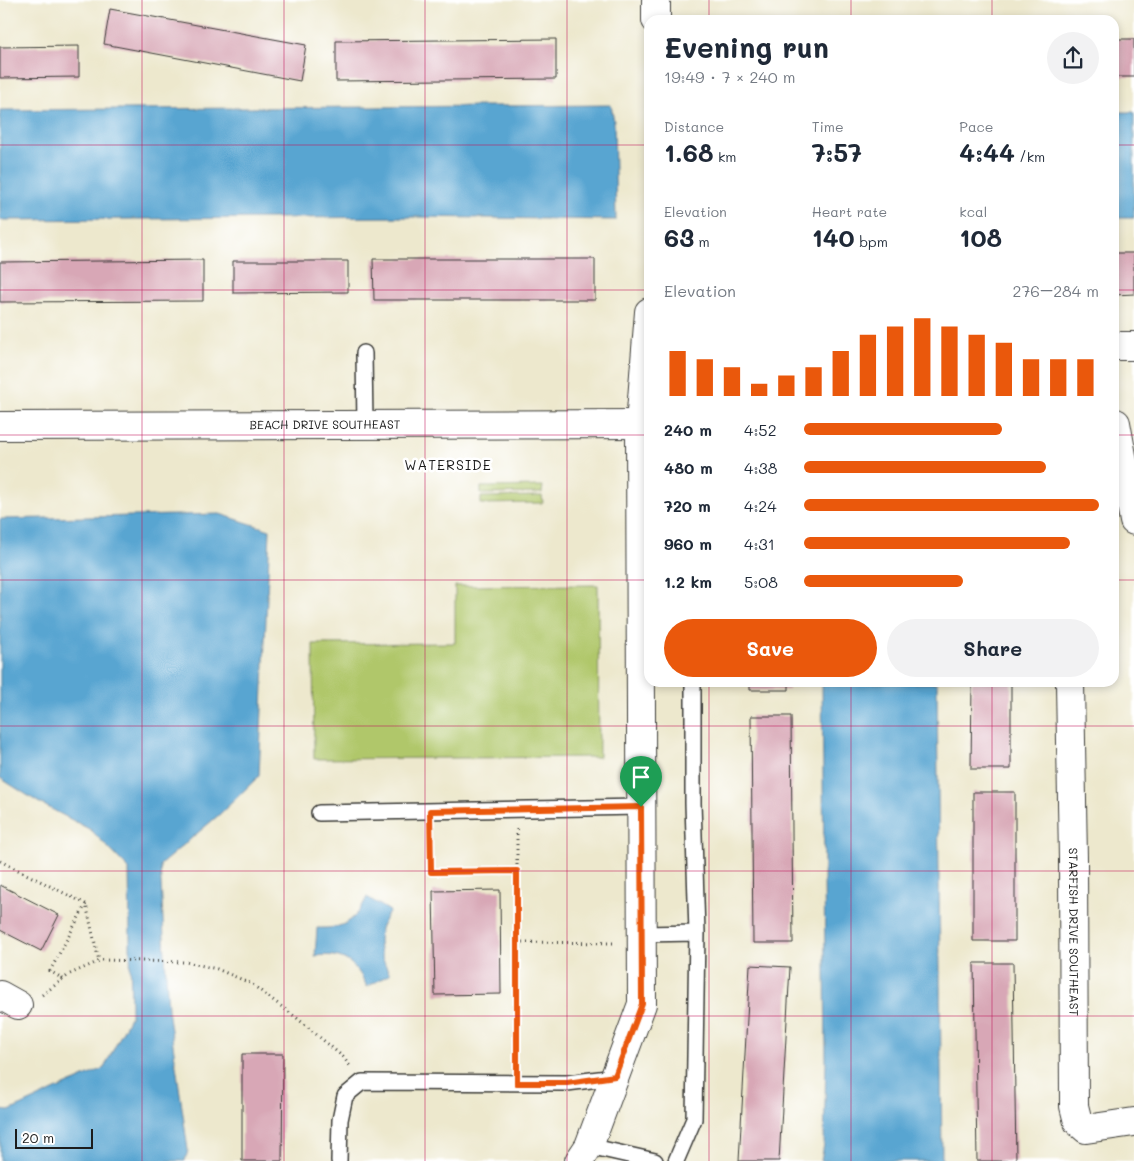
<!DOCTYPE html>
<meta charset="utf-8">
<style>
body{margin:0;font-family:Mali,sans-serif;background:#f2f2f3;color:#1f2937;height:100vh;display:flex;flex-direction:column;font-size:19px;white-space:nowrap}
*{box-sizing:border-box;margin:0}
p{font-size:16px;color:#747a83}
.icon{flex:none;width:28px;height:28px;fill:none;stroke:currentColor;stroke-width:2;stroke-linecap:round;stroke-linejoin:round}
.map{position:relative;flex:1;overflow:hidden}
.drawer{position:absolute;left:644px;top:15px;width:475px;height:672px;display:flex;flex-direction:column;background:#fff;border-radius:15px;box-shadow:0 2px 8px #0003}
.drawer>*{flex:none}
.scale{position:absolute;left:15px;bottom:12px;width:78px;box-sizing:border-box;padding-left:5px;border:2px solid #1c1c1c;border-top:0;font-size:14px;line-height:18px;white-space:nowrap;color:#1c1c1c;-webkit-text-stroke:4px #fff;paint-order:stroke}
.pin{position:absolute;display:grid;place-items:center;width:42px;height:42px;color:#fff;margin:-51px -21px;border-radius:50% 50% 50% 0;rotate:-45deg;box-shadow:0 0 5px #0007}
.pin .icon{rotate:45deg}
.round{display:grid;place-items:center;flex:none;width:52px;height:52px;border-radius:26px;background:#f2f2f3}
.headline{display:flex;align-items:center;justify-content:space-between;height:85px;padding:0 20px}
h1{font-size:28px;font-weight:700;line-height:38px}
.stats{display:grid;grid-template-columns:repeat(3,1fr);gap:8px;height:85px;padding:5px 20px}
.stats div{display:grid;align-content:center}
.stats b{font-size:25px;font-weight:700}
.stats small{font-size:14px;font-weight:400}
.stats p{font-size:14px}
.chart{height:140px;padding:10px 20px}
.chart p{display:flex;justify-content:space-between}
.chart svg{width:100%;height:90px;margin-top:5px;stroke:#ea580c;stroke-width:6}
.action{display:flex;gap:10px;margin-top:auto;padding:10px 20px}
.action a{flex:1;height:58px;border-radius:30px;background:#ea580c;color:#fff;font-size:20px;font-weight:700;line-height:58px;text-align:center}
.action a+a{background:#f2f2f3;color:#1f2937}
ul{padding:0 20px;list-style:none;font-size:16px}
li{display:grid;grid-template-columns:80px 60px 1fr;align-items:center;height:38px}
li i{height:12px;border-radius:6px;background:#ea580c}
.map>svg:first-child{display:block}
</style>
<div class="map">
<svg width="1134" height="1161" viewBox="0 0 1134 1161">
<rect width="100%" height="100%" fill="#fff"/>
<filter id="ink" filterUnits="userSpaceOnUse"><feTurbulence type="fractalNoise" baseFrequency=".02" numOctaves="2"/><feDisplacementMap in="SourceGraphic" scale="10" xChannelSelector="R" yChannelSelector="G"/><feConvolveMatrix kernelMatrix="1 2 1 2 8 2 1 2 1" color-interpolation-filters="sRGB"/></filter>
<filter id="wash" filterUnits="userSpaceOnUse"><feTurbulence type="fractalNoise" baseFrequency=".0096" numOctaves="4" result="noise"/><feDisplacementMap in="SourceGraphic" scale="20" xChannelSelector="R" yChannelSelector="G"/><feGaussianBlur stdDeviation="1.12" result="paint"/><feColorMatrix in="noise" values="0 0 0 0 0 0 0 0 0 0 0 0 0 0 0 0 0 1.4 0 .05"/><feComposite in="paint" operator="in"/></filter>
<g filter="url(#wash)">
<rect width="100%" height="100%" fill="#ede8cd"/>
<path fill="#b0c76b" stroke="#667244" d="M543,486L542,493L481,494V487Z
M542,496L543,503L481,504V497Z
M598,585L599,757L314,759L313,644L455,643V586Z"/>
<path fill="#58a5d1" stroke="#3a6076" d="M611,105L614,122L616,220L416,217L0,220V110Z
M1114,112H1134V218H1114Z
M220,514L270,530L259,776L220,814L160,865L168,1009L188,1150L185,1161H0V1110L9,1111L104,1068L131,1015L129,869L91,830L38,802L0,778V519Z
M822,683H937L942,1161H821L824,1144L826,1060Z
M367,897L390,911C374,935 377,950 390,974L367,987C355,961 343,953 315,956L317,928C343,929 355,922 367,897Z"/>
<g id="blocks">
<path fill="#d8a7b6" d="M110,9L306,45L300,81L104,44Z
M1019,17V20H994V18Z
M556,39V79L336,81V41Z
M1114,39H1134V77H1114Z
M79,46V77L0,78V47Z
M1114,253H1134V294L1114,295Z
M373,259H595V300H374Z
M203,260V301L0,302V262Z
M233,261H348V292L233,293Z
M750,682H789V690H750Z
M972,682H1011V769H971Z
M751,716H791L793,943H753Z
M973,792H1015V941H973Z
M0,885L59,915L41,951L0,930Z
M500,890L501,994L435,995L433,891Z
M974,963H1013L1016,1161H977Z
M750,965L790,967L779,1161H739Z
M242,1054H283L282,1161H242Z"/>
</g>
</g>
<g filter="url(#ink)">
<use href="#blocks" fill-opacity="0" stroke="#3b3b37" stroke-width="1"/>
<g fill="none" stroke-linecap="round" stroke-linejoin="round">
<g stroke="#3b3b37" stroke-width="18">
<path id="service" d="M364,353L365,425
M319,813L641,807
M642,934L697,933
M589,1146L655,1161
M339,1161L340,1120L345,1096L362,1082L567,1083L615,1077
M676,1161L694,1119L697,933L693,803V682"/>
</g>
<g stroke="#3b3b37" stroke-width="30">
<g id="minor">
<path d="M656,0V20"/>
<path d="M1114,346H1134"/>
<path d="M1116,423L1134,521"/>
<path id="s1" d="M0,426L649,424"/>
<path id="s2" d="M1070,682L1073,860L1074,1106L1078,1122L1086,1129L1134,1122"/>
<path d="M0,995L18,1005"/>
<path d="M579,1161L589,1146L642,1004L640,424L649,312"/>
</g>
</g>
<path stroke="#3b3b37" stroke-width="3" stroke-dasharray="1 4" stroke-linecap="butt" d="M517,829V1062
M430,832L431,872L517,871
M0,861L86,904L99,961
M517,942L617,943
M63,979L50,971L86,904
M42,995L70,974L102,960L186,962L217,969L250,983L297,1018L343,1057L350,1066"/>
<use href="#service" stroke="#fff" stroke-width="15"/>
<use href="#minor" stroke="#fff" stroke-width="28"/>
</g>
</g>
<g fill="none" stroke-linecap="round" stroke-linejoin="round" filter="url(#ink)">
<g stroke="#fff" stroke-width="10">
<path id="route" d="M641,807L642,1004L615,1076L567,1083H517V871L431,872L430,811Z"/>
</g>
<use href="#route" stroke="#ea580c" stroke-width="6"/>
</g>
<path fill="none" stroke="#c2185b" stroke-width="1" stroke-opacity="0.55" d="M142,0V1161M284,0V1161M425,0V1161M567,0V1161M709,0V20M851,0V20M992,0V20M0,145H649M1114,145H1134M0,290H649M1114,290H1134M0,435H649M1114,435H1134M0,580H649M1114,580H1134M709,682V1161M851,682V1161M992,682V1161M0,726H1134M0,871H1134M0,1016H1134"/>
<g text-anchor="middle" stroke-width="5" stroke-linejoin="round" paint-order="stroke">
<g font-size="12" fill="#1c1c1c" stroke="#fff">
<text dy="4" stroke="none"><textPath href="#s1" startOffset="325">BEACH DRIVE SOUTHEAST</textPath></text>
<text dy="4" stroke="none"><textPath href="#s2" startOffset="250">STARFISH DRIVE SOUTHEAST</textPath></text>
</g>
<g font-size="14" letter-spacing="1" fill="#1c1c1c" stroke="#fff">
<text x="448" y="470">WATERSIDE</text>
</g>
</g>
</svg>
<div class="scale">20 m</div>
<div class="pin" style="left:641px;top:807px;background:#1e9e55"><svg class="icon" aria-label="arrive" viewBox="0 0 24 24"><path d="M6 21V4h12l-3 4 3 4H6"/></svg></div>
<section class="drawer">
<div class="headline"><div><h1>Evening run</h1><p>19:49 · 7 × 240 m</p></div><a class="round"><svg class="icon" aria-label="share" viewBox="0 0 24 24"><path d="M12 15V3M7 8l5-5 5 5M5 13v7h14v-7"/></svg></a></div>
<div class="stats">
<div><p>Distance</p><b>1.68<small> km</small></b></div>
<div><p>Time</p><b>7:57</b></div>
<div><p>Pace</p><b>4:44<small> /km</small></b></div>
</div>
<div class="stats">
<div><p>Elevation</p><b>63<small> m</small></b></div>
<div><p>Heart rate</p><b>140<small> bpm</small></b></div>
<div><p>kcal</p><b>108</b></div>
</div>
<div class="chart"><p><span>Elevation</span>276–284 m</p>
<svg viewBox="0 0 160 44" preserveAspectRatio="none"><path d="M5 44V22M15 44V26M25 44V30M35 44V38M45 44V34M55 44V30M65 44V22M75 44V14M85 44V10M95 44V6M105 44V10M115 44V14M125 44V18M135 44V26M145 44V26M155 44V26"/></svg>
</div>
<ul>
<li><b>240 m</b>4:52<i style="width:67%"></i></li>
<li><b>480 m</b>4:38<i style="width:82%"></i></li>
<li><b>720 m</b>4:24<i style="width:100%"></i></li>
<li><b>960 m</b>4:31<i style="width:90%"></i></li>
<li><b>1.2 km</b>5:08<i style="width:54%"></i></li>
</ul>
<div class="action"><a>Save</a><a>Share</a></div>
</section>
</div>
